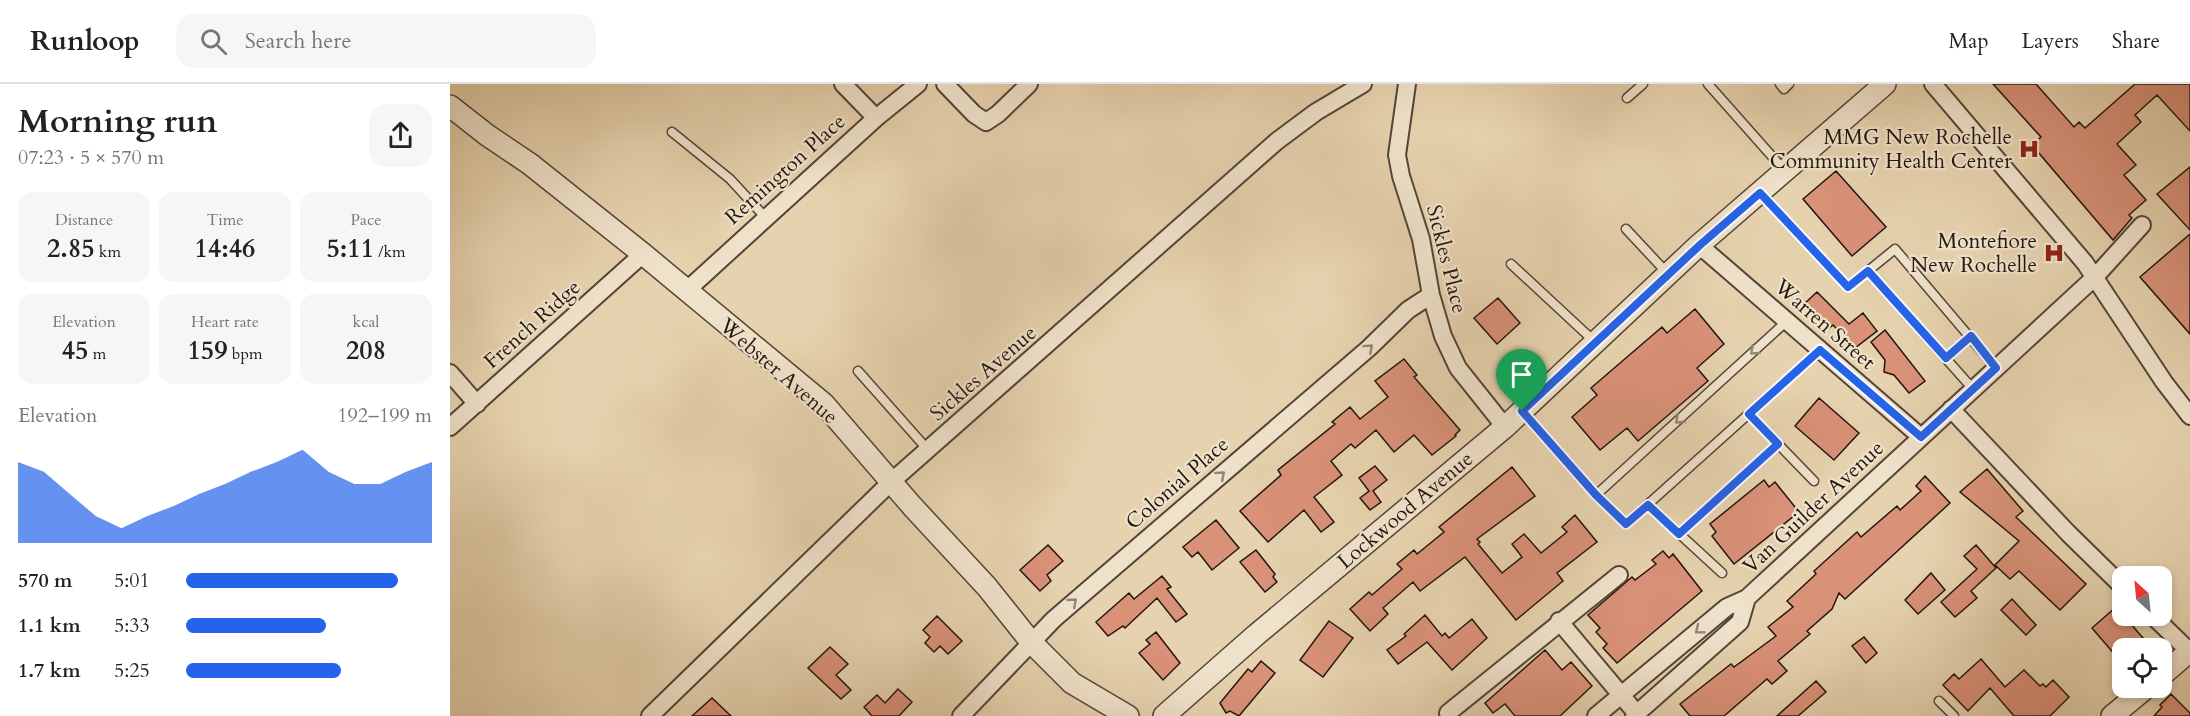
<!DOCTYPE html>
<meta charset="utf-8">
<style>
body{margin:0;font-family:Cardo,serif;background:#f6f6f6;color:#222;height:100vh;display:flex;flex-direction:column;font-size:22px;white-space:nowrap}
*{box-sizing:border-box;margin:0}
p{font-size:20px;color:#767676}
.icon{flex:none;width:33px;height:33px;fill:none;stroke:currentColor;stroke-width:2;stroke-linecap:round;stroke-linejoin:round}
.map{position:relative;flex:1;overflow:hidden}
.drawer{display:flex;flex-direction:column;background:#fff;width:450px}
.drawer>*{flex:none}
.needle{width:39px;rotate:333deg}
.fabs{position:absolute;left:1662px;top:482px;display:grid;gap:12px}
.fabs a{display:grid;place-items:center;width:60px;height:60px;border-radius:12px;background:#fff;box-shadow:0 3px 9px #0003;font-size:30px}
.pin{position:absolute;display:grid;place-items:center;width:51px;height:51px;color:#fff;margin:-62px -26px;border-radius:50% 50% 50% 0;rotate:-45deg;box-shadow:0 0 6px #0007}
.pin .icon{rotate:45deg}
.round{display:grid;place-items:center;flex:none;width:63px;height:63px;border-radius:18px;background:#f6f6f6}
.overview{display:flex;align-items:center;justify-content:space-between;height:102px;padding:0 18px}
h1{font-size:33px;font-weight:700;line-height:45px}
.metrics{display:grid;grid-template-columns:repeat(3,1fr);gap:9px;height:102px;padding:6px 18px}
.metrics div{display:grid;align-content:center;border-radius:15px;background:#f6f6f6;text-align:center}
.metrics b{font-size:26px;font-weight:700}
.metrics small{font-size:16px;font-weight:400}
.metrics p{font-size:16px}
.chart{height:168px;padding:12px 18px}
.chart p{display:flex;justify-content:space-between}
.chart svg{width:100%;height:108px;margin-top:6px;fill:#2563eb;opacity:.7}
ul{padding:0 18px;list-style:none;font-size:20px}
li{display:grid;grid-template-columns:96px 72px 1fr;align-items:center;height:45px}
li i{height:15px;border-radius:8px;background:#2563eb}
header{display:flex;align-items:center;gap:36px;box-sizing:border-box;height:84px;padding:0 30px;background:#fff;border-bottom:2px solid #e0e0e0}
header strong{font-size:28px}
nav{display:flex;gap:33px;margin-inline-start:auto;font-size:21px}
.search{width:420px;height:54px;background:#f6f6f6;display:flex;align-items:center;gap:15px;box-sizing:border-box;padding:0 21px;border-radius:18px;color:#767676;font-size:22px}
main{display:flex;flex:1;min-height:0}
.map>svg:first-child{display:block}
</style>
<header>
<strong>Runloop</strong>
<div class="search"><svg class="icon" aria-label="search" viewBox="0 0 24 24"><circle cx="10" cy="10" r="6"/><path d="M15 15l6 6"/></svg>Search here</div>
<nav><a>Map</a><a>Layers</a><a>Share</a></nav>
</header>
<main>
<section class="drawer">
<div class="overview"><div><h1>Morning run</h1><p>07:23 · 5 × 570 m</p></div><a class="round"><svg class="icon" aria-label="share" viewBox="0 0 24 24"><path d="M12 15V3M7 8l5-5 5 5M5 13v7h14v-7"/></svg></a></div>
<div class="metrics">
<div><p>Distance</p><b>2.85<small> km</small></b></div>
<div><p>Time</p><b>14:46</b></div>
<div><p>Pace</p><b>5:11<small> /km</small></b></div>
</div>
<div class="metrics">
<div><p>Elevation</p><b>45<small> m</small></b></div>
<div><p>Heart rate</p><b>159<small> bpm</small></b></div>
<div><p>kcal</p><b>208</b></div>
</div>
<div class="chart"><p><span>Elevation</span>192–199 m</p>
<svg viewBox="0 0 160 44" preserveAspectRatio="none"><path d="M0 44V11L10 15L20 24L30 33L40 38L50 33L60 29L70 24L80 20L90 15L100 11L110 6L120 15L130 20L140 20L150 15L160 11V44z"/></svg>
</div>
<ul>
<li><b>570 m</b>5:01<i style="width:86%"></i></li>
<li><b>1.1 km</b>5:33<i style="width:57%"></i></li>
<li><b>1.7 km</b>5:25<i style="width:63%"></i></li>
</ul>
</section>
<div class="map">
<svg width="1740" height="632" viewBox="0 0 1740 632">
<rect width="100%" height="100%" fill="#e6d2ae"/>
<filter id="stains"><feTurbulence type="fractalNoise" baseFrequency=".00333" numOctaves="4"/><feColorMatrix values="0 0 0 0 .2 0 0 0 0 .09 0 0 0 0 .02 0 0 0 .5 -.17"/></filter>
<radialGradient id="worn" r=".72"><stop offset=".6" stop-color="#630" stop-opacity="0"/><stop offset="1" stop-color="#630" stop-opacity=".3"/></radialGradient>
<path fill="#d99178" stroke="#241510" stroke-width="1.5" d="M1543,0H1586L1624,43L1629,38L1635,44L1685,0H1740V47L1707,11L1685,31L1691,38L1667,60L1686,81L1674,91L1696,116L1679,131L1682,134L1663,156L1582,61L1591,53Z
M1740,83V146L1707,110Z
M1386,87L1436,143L1402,172L1353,115Z
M1740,150V250L1690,193Z
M1367,208L1399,240L1413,229L1427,247L1405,264L1383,241L1377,246L1353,221Z
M1048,214L1070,239L1047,260L1024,234Z
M1245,225L1274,260L1247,284L1258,297L1188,357L1177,344L1150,366L1122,333L1147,311L1141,304L1212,243L1217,249Z
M1435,246L1475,297L1459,309L1444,291L1434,288L1435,276L1421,258Z
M954,275L967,291L964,293L1010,346L1005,351L1006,352L982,371L964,351L944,368L926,346L905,364L901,360L881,377L892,391L864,413L884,438L871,448L854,426L818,458L790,427L831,391L828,386L885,340L882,338L900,323L910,335L938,313L925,297Z
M1369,314L1409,349L1384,376L1345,342Z
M925,382L937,396L923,407L931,418L920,426L910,414L919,407L909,394Z
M1062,383L1085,412L1027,455L1030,458L1028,460L1052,489L1072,473L1062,460L1074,450L1091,469L1117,448L1112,443L1125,431L1147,458L1107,489L1113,497L1066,536L1015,473L970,507L963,498L933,524L938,530L920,547L900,525L919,508L922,511L952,485L947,480L964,466L967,470L994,448L989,443Z
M1537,385L1573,427L1566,433L1636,500L1610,526L1569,487L1560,495L1545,481L1569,457L1510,408Z
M1475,392L1500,419L1395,515L1389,509L1382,525L1357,547L1360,550L1328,577L1337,587L1322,600L1317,595L1274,632H1240L1230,620L1281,580L1284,583L1326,552L1318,543L1343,523L1337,517L1366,490L1364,487L1407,448L1411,453L1447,422L1450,426L1471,407L1466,402Z
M1314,396L1319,403L1325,398L1349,428L1284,480L1262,452L1266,448L1260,440Z
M766,436L789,464L762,486L748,468L742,473L733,463Z
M598,461L613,477L597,491L601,497L590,507L570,486Z
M1526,461L1546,484L1521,507L1527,514L1505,533L1491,518L1527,485L1514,472Z
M806,466L825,490L823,493L827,498L815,508L790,478Z
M1213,467L1219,474L1223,470L1252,507L1167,579L1153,564L1157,560L1146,548L1150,544L1138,531L1182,493L1185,496L1206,480L1202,476Z
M1481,489L1495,506L1468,530L1455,516Z
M712,492L721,503L717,505L737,530L726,538L707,514L675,544L673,542L658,552L646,538L679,509L684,515Z
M1562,515L1586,541L1576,551L1551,526Z
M1666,523L1693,554L1681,564H1672V579L1642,544Z
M975,531L992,552L995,549L999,554L1022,535L1037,554L1002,586L977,558L948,580L937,566L956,552L954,550Z
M487,532L512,557L498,570L490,562L484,568L475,559L480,553L473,546Z
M879,537L903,554L873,593L850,576Z
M706,548L730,579L713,596L689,569L700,560L696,556Z
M1414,553L1427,569L1416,579L1402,562Z
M380,563L398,580L386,591L401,606L391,615L358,584Z
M1095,566L1112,586L1121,578L1142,602L1110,632H1065L1055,620L1043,629L1035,619Z
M1531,575L1555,603L1574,586L1590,602L1593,600L1596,603L1603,596L1619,613L1600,632H1564L1540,604L1518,627L1493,601L1504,590L1509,595Z
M811,577L825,589L789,632L780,627L776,629L770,619L798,585L802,588Z
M1366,597L1376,608L1348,632H1327Z
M448,605L462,618L449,632H422L414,623L427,611L435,619Z
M1721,610L1740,629V632H1704L1712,623L1710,621Z
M262,614L281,632H242Z"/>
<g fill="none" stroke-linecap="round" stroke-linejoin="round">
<g stroke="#544438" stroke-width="11">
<path id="service" d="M1258,0L1335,87
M1330,0L1334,5L1339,0
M1177,14L1193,0
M222,48L280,95L315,133
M1310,109L1398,203L1418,187L1523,305
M1176,145L1218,190
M1061,180L1145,258
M1418,187L1445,165L1546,284
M1496,274L1521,252
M408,287L478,366
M1072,327L1146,411L1176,440L1370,266
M1299,330L1364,397
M1146,411L1337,237
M1198,421L1272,489
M1229,450L1328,360
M1489,617L1504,632"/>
</g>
<g stroke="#544438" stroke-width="20">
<path id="minor" d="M393,0L426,34
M495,0L524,30L536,38L548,30L579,0
M957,0L947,71L951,92L971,155L981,211L993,252L1008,284L1055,343
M1483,0L1635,179L1714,298L1740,332
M1249,161L1471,353
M236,207L426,34L468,0
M0,289L27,320
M1501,325L1618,449L1672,502
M0,343L193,170
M1702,531L1740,568
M1109,537L1187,630
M998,629L1169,491
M200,632L441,398L827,57L866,28L913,0
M511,632L604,535L919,264L958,226L981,211
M1146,632L1277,523L1297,514L1645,193L1692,141
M1184,632L1290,538L1297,514"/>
</g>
<g stroke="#544438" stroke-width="24">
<path id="tertiary" d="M0,22L37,51L80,80L193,170L374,320L462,422L537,503L581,558L622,599L678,632
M1712,591L1740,567
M714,632L806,551L1055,343L1249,161L1435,0
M1662,632L1697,603"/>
</g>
<use href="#service" stroke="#efe2ca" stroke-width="8"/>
<use href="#minor" stroke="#efe2ca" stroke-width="16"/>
<use href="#tertiary" stroke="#efe2ca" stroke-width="21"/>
</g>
<defs><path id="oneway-chevron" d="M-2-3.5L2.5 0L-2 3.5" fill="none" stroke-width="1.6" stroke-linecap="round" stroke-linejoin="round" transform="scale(1.5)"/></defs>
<g stroke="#948676">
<use href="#oneway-chevron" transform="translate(919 264) rotate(-42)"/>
<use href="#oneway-chevron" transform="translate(1304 267) rotate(138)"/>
<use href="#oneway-chevron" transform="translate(1229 336) rotate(137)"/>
<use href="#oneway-chevron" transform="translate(771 391) rotate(-41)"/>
<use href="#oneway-chevron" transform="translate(623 518) rotate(-41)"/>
<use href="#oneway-chevron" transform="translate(1249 546) rotate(141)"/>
</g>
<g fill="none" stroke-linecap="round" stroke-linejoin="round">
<g stroke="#fff" stroke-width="12">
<path id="route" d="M1310,109L1398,203L1418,187L1496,274L1521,252L1546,284L1471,353L1370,266L1299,330L1328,360L1229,450L1198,421L1176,440L1146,411L1072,327L1250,161Z"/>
</g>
<use href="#route" stroke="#2563eb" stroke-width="8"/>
</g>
<defs>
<g id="hospital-bare" transform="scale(1.62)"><path d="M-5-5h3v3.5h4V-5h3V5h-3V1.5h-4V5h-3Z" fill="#8f2418" stroke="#efe2ca" stroke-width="2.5" paint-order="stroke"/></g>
</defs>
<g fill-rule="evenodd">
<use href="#hospital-bare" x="1579" y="65"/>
<use href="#hospital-bare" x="1604" y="169"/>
</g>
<g text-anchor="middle" stroke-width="4.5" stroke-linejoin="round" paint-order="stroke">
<g font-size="21" fill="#241510" stroke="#efe2ca" text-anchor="end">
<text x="1562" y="60">MMG New Rochelle<tspan x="1562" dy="24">Community Health Center</tspan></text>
<text x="1587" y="164">Montefiore<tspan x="1587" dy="24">New Rochelle</tspan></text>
</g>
<g font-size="21" fill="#241510" stroke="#efe2ca">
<text transform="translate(335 85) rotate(-42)" y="7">Remington Place</text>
<text transform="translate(997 175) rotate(76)" y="7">Sickles Place</text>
<text transform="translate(82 240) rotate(-42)" y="7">French Ridge</text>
<text transform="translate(1375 240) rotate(41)" y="7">Warren Street</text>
<text transform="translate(329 287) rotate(41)" y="7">Webster Avenue</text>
<text transform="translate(533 289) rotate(-41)" y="7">Sickles Avenue</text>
<text transform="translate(727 399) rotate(-41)" y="7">Colonial Place</text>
<text transform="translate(1363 423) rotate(-43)" y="7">Van Guilder Avenue</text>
<text transform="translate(955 426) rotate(-40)" y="7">Lockwood Avenue</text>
</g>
</g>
<rect width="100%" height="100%" filter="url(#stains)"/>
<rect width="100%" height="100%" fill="url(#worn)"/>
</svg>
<div class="fabs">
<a><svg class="needle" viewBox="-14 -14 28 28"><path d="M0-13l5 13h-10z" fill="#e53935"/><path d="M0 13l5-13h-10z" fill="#767676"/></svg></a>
<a><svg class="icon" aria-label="locate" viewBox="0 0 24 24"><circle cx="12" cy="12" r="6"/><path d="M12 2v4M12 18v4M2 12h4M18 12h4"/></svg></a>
</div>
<div class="pin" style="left:1072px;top:327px;background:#1e9e55"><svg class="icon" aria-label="arrive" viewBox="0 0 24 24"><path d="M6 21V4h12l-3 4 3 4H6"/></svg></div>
</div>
</main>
